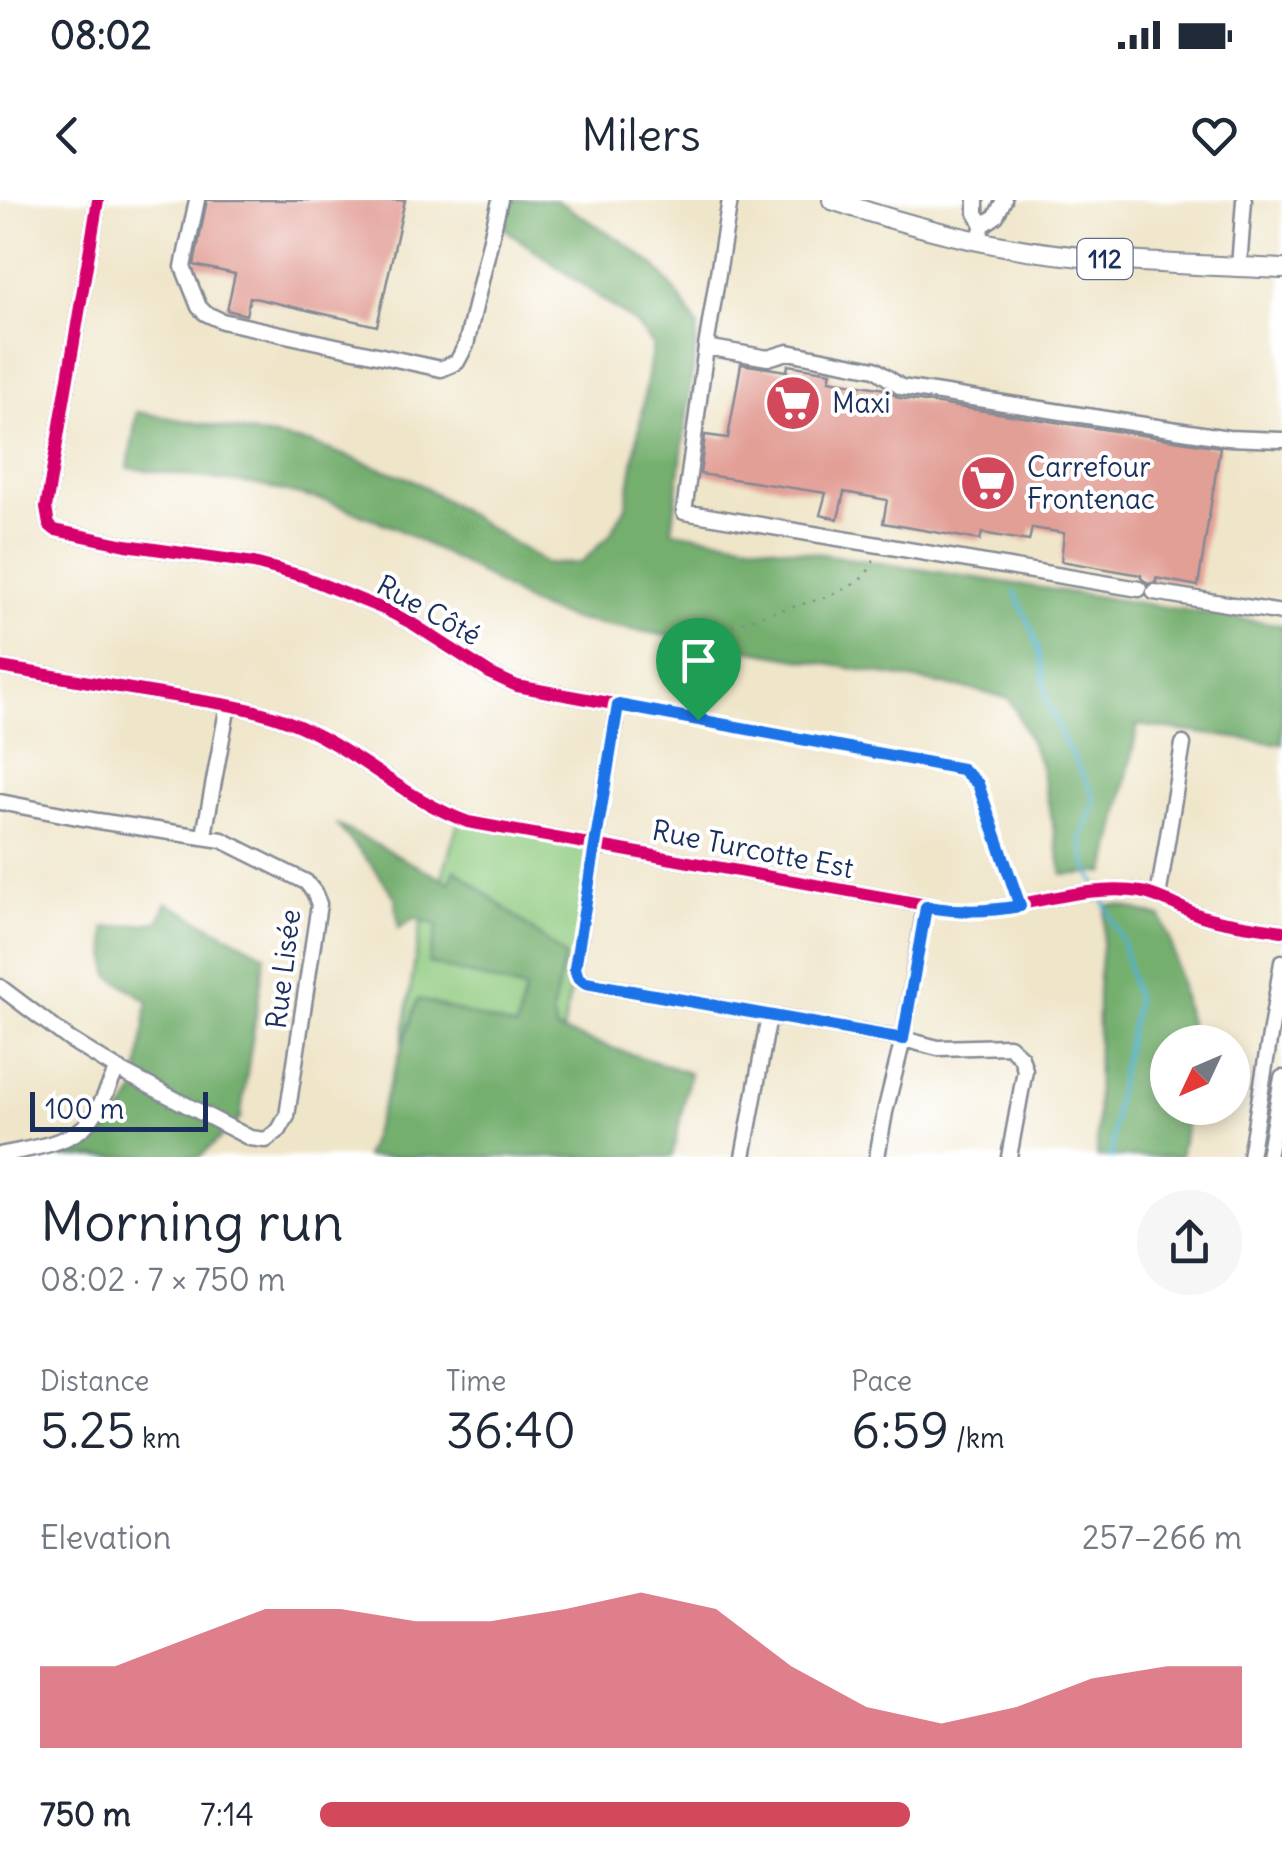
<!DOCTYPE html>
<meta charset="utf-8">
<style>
body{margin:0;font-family:Delius,sans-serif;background:#f6f6f7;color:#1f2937;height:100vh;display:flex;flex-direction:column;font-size:38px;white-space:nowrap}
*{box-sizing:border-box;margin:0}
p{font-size:32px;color:#747a83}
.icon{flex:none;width:55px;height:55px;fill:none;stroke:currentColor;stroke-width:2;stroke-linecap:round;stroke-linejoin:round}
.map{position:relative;height:957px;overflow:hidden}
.sheet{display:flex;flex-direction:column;background:#fff;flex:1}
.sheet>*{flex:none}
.needle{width:65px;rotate:226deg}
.buttons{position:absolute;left:1150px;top:825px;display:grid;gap:20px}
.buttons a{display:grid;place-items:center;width:100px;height:100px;border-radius:50%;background:#fff;box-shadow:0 5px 15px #0003;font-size:50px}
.scale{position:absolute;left:30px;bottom:25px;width:178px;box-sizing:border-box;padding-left:10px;border:5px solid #1b2f5e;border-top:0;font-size:28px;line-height:35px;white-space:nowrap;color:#1b2f5e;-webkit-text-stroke:8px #fff;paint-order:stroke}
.pin{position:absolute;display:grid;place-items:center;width:85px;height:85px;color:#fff;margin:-102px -42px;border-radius:50% 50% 50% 0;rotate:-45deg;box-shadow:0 0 10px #0007}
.pin .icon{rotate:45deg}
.round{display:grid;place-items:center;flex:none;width:105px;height:105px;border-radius:52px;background:#f6f6f7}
.headline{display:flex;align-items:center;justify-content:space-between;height:170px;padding:0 40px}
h1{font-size:55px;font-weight:600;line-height:75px}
.figures{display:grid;grid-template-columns:repeat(3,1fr);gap:15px;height:170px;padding:10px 40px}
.figures div{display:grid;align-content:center}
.figures b{font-size:50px;font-weight:600}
.figures small{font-size:28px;font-weight:400}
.figures p{font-size:28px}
.chart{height:280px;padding:20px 40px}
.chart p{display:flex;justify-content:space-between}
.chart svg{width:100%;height:180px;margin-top:10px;fill:#d1495b;opacity:.7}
ul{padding:0 40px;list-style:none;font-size:32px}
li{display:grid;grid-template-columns:160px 120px 1fr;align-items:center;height:75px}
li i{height:25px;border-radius:12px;background:#d1495b}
.status{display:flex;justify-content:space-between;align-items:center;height:70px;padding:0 50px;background:#fff;direction:ltr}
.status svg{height:28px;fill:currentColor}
header{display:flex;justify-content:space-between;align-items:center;height:130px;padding:0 40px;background:#fff;font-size:45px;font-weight:600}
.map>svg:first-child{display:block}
</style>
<div class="status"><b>08:02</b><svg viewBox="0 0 49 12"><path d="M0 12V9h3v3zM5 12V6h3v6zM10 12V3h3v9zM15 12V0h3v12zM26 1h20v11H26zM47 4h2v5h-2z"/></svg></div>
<header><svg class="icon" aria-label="back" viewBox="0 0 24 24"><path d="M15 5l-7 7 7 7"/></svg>Milers<svg class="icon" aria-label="heart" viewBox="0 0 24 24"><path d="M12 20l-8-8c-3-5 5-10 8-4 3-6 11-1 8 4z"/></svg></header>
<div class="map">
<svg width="1282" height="957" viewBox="0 0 1282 957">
<rect width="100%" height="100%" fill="#fff"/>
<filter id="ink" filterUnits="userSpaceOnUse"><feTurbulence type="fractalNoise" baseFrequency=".01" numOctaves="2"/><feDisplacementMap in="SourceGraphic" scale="20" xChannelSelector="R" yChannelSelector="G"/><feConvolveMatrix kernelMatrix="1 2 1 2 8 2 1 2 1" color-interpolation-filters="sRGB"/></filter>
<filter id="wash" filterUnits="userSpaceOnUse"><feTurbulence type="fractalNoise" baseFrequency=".0048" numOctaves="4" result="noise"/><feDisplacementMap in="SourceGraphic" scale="40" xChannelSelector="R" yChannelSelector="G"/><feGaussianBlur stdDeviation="2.25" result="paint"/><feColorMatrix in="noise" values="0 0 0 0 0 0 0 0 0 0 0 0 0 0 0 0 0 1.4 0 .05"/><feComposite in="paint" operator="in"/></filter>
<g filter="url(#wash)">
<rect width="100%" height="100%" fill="#efe5c9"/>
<path fill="#90cb80" stroke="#567d6f" stroke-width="2.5" d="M459,619L595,644L542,957H385L428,674L441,680Z"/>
<path fill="#74af6e" stroke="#486f66" stroke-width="2.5" d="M510,0H556L623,42L656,67L679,96L698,127L672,331L1282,425V544L1138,525L1106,672L1063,675L1040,563L1010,499L974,490L572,419L534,406L468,366L393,327L330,302L253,284L128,268L137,212L313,244L413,280L547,364L581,363L609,336L626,306L653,145L634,122L505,29Z
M336,624L450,683L455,669L565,756L552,813L556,830L690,873L672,957H365L418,799L516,828L525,790L428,763L438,725L415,718L399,728L395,697L375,669Z
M167,703L265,755L240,919L200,957H61L90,946L116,922L136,892L148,801L109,775L105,728L158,722Z
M1119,705L1161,717L1171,742L1193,842H1168V908H1189L1180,957H1097L1098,787L1106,706Z"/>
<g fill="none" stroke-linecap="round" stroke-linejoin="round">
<path stroke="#50b2cf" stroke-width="4" d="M1015,392L1033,432L1041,459L1047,501L1063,539L1092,592L1095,602L1081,639L1087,667L1097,686
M1101,695L1123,743L1136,801L1116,900L1111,957"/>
</g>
<g id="blocks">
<path fill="#e29f96" d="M207,0H405L377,126L250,97L246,115L227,110L235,74L194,65Z
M741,164L787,171L788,165L831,172L829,180L885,189L899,198L1220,247L1198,386L1156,378V382L1148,384L1141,378V375L1061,361L1064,333L1032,328L1029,341L982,333L980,340L883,323L887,300L844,292L838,319L820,315L826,293L700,274L705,235L728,238Z"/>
</g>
</g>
<g filter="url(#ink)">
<use href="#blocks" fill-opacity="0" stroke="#858a94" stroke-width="2.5"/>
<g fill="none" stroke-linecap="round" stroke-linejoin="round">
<g stroke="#858a94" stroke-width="19">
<path id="minor" d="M98,0L46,308L49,325L55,330L126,345L254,363L302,376L386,410L413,424L491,474L517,486L962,569L977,584L1020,705
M197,0L183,67L199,107L205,113L222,121L441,169L457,162L466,145L500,0
M730,0L706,147L684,312L1139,389
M976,0V13L983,25
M978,41L983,25L996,16L1004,0
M1239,67L1244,0
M706,147L768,158L788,152L875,169L901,187L1228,238L1282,240
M1154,392L1282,413
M0,467C56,476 111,486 167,495C207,502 249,506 287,521C353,546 402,598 468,622L965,712C1021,709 1087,683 1141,692C1162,696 1179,708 1199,715C1225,724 1255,726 1282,731
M618,505L575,768L578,778L586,783L903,839L938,848L1009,846L1021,857L1025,870L1009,957
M0,602L98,621L222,640L306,682L314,692L319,704L287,916L279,930L266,940L250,938L117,869L69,839L0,787
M204,635L228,505
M1158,697L1183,544
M0,955C27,949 64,945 85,926C100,911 108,887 117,869
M743,957L769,816
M877,957L885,912L903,839L925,707
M1250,957L1282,762
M1268,957L1282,878"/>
</g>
<g stroke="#858a94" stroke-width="22">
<path id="major" d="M832,0C885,18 938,33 993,44C1088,63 1186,64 1282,69"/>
</g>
<path stroke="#858a94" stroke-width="2.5" stroke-dasharray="2.5 8" stroke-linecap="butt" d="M700,508L711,441C720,430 731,427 744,421C778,408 835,401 862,378C868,373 871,366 875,359"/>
<use href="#minor" stroke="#fff" stroke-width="14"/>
<use href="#major" stroke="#fff" stroke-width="18"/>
<g stroke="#fff" stroke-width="19">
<path id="cycleway" d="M98,0L46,308L49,325L55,330L126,345L254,363L302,376L386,410L413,424L491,474L517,486L962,569L977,584L1020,705
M0,467C56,476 111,486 167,495C207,502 249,506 287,521C353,546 402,598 468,622L965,712C1021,709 1087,683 1141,692C1162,696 1179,708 1199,715C1225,724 1255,726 1282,731"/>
</g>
<use href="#cycleway" stroke="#d6006c" stroke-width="12"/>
</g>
</g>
<g fill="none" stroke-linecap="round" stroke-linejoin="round" filter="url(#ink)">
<g stroke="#fff" stroke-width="20">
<path id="route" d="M618,505L962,569L978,584L1020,706C985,712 960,712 926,707L903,839L586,783L578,778L575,768Z"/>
</g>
<use href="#route" stroke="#1a73e8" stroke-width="12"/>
</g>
<defs>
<g id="supermarket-disc" transform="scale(2.875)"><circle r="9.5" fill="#d1495b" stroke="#fff"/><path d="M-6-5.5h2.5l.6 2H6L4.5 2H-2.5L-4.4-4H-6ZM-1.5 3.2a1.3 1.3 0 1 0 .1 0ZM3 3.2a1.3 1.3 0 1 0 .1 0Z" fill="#fff"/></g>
</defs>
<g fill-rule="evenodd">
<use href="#supermarket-disc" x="793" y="203"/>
<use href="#supermarket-disc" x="988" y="283"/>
</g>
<g text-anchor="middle" stroke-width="8" stroke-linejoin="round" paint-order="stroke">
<rect fill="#fff" stroke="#5f6d8e" stroke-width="2.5" x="1077.5" y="39" width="55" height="40" rx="8"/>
<g font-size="25" font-weight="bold" fill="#1b2f5e">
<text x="1105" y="68">112</text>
</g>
<g font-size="28" fill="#1b2f5e" stroke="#fff" text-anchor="start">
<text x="832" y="213">Maxi</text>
<text x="1027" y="277">Carrefour<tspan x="1027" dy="32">Frontenac</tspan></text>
</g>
<g font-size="28" fill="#1b2f5e" stroke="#fff">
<text transform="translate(429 410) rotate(29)" y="10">Rue Côté</text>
<text transform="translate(753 649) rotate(11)" y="10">Rue Turcotte Est</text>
<text transform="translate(283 769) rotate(-83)" y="10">Rue Lisée</text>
</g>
</g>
</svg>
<div class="buttons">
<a><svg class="needle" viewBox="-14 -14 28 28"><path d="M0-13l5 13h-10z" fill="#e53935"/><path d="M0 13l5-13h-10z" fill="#747a83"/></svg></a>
</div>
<div class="scale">100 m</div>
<div class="pin" style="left:698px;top:520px;background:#1e9e55"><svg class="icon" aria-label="arrive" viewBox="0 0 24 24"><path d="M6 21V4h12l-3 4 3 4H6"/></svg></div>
</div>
<section class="sheet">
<div class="headline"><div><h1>Morning run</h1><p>08:02 · 7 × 750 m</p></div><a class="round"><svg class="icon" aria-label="share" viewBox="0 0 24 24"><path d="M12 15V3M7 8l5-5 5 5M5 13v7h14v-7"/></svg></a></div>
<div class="figures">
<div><p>Distance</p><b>5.25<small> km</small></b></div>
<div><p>Time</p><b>36:40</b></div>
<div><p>Pace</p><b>6:59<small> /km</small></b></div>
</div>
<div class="chart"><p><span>Elevation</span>257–266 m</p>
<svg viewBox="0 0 160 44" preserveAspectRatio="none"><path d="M0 44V24L10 24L20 17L30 10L40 10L50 13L60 13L70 10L80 6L90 10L100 24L110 34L120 38L130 34L140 27L150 24L160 24V44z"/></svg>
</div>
<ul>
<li><b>750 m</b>7:14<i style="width:64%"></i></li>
</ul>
</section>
